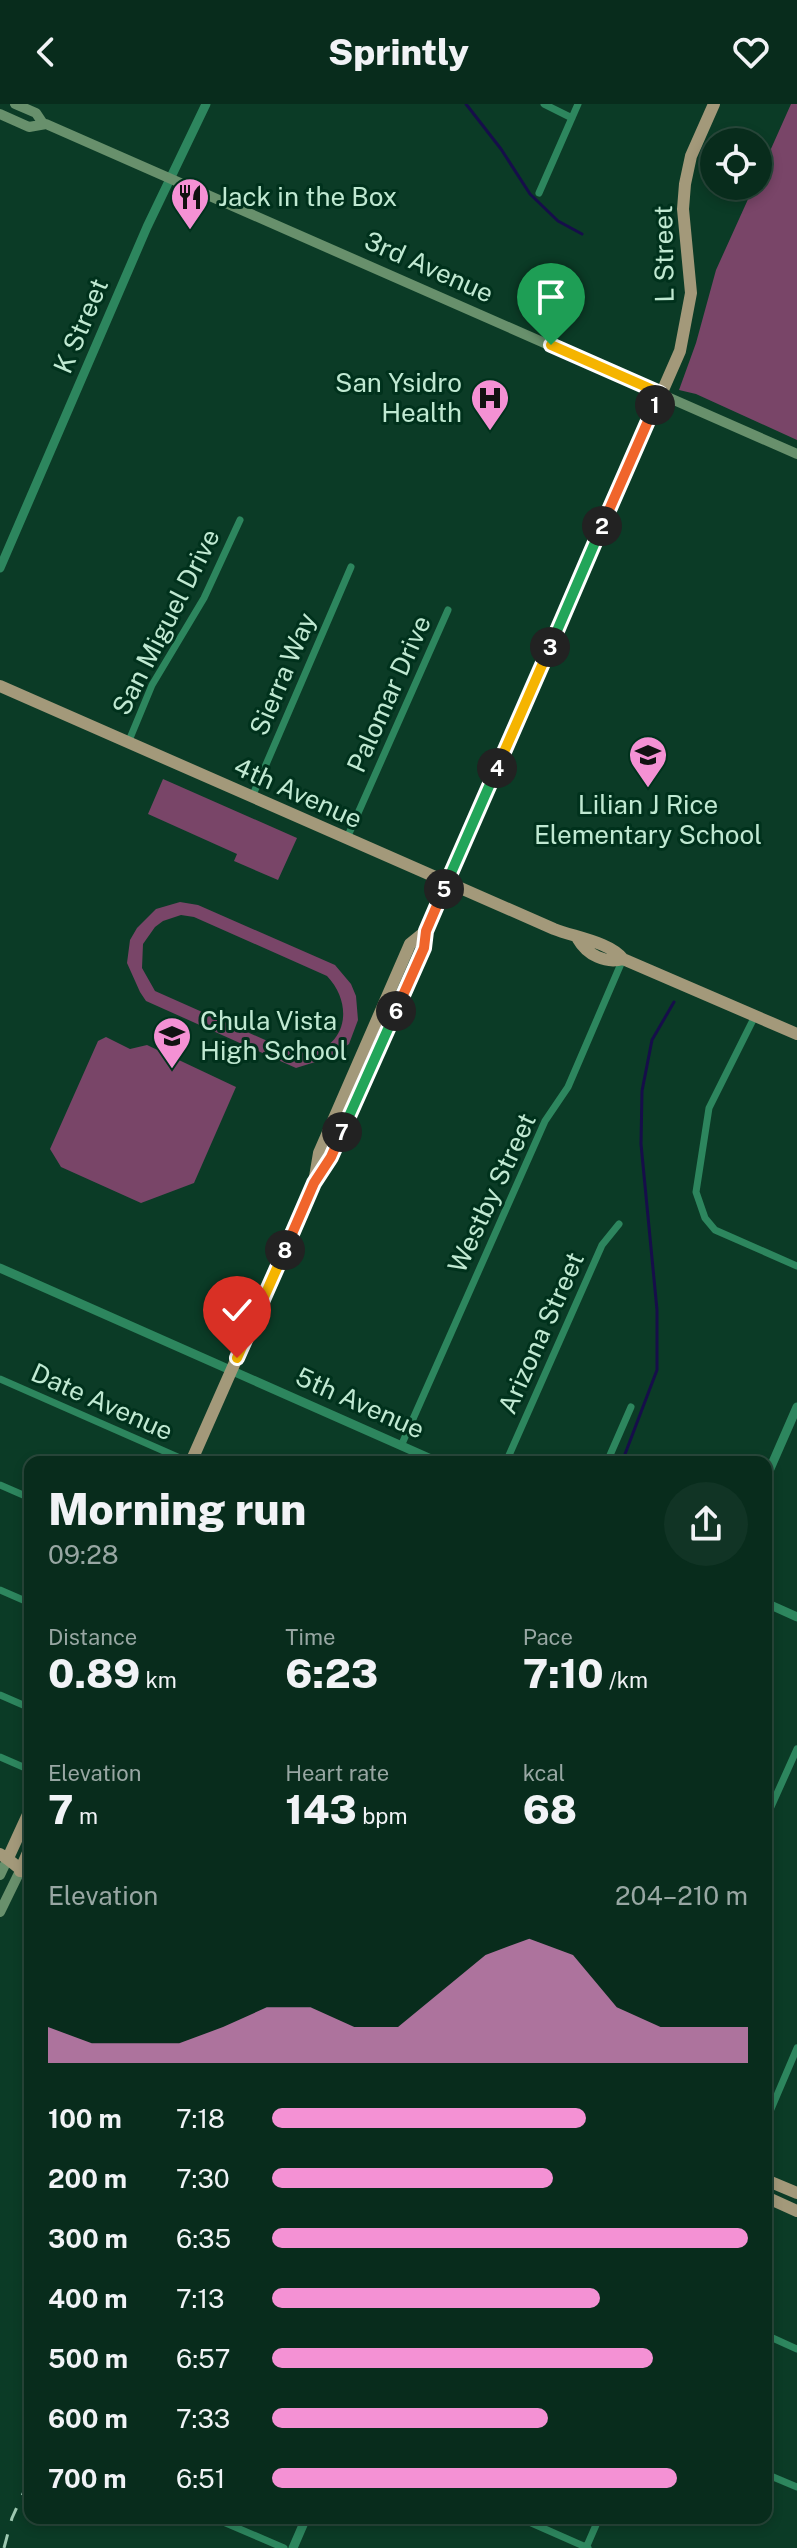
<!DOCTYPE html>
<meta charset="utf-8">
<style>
body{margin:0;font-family:"Public Sans",sans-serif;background:#113425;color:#f1f3f6;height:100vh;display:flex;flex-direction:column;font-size:30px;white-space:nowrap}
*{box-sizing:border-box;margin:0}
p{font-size:26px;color:#98a7a3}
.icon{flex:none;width:44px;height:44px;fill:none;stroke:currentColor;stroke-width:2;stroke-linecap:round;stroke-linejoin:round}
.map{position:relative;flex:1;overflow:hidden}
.side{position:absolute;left:24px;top:1352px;width:748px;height:1068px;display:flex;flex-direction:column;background:#082c1c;border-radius:16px;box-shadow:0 4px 12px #0003,0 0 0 2px #29483b}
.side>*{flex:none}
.fabs{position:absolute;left:700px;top:24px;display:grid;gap:16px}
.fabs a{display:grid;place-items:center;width:72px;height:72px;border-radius:50%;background:#082c1c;box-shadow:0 4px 12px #0003,0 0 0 2px #29483b;font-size:40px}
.pin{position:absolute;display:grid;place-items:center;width:68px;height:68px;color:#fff;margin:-82px -34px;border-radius:50% 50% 50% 0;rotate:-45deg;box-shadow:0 0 8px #0007}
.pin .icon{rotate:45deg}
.km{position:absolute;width:40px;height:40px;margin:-20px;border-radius:50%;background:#222;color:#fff;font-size:22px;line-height:40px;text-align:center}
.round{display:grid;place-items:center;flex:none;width:84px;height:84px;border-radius:42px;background:#113425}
.head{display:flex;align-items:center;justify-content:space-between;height:136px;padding:0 24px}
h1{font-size:44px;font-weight:800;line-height:60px}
.stats{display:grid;grid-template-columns:repeat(3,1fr);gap:12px;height:136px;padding:8px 24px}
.stats div{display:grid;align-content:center}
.stats b{font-size:40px;font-weight:800}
.stats small{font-size:22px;font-weight:400}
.stats p{font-size:22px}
.chart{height:224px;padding:16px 24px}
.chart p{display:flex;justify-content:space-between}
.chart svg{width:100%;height:144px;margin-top:8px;fill:#f491d4;opacity:.7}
ul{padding:0 24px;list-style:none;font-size:26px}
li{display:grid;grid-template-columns:128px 96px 1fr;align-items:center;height:60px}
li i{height:20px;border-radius:10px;background:#f491d4}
header{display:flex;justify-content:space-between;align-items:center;height:104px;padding:0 24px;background:#082c1c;font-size:36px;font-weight:800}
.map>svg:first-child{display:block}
</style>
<header><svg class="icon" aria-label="back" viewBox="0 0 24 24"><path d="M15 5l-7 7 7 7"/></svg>Sprintly<svg class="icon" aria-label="heart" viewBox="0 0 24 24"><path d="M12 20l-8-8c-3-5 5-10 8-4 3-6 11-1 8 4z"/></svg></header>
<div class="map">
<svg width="797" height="2444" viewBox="0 0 797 2444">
<rect width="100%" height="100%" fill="#0b3b26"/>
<path fill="#794568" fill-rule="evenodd" d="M791,0H797V336L696,290L679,286L696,239L716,166L754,82H758V74Z
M163,675L297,734L278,776L234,757L237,750L148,710Z
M180,798L198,801L335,861L351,880L356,892L358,916L349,940L328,954L296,964L146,897L140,888L127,859L130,836L137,824L156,805ZM181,811L194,813L327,872C360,907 340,958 290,947L155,887L142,864L143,840L155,823L163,817Z
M106,933L130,945L147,941L236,983L194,1079L141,1099L61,1063L50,1045L98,937Z"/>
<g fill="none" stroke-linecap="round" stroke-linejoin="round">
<path stroke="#160e4a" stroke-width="3" d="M466,0L501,45L530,90L558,117L582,130
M622,1358L657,1266V1206L641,1040L642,987L652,936L674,898"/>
<path stroke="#2d865e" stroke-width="7" d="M544,0L572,14
M539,89L578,0
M128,639L152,581L204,494L240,416
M252,693L351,463
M347,734L448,506
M755,912L709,1004L696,1088L705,1114L715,1126L797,1162
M0,1275L189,1358
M401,1342L545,1017L568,983L623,855
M506,1358L602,1141L619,1120
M607,1358L631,1303
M0,1381L30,1394
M0,1486L30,1499
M0,1591L30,1604
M0,1653L30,1666
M766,1714L797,1645
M766,2017L797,1944
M766,2231L797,2245
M766,2370L797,2383
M214,2414L284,2444
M520,2414L588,2444
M586,2444L599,2414"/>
<path stroke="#2d865e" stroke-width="9" d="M0,464L147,123L206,0
M0,1164L438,1358
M766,1374L797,1303
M766,1499L797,1513
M293,2444L306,2414"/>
<path stroke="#68906c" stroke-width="10" d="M15,0L36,9L42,18
M0,10L29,23L46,20L797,350
M0,1771L8,1754
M0,1808L20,1767"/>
<path stroke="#a3997a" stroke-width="12" d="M0,582L554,825C574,833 610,838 623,855L797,930
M578,835C587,851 606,860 623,855
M315,1073L319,1049L410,840L426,827
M191,1358L314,1079L331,1053L419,857L424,844L426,827L680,247L691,189L683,105L685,80L691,52L714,0
M0,1750C12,1756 18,1766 30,1771
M8,1754L30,1706
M20,1767L30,1744
M766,2076L797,2089
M766,2093L797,2107"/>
<path stroke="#9ec9b2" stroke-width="3" stroke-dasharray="14 14" stroke-linecap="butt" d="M4,2444L12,2414L30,2374"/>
</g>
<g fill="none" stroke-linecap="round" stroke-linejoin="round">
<g stroke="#fff" stroke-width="16">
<path id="split-1" d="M551,241L660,289L655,301"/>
</g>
<g stroke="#fff" stroke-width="16">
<path id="split-2" d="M602,422L655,301"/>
</g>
<g stroke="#fff" stroke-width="16">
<path id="split-3" d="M550,543L602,422"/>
</g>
<g stroke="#fff" stroke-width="16">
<path id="split-4" d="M497,664L550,543"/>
</g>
<g stroke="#fff" stroke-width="16">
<path id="split-5" d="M444,785L497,664"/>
</g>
<g stroke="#fff" stroke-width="16">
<path id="split-6" d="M396,907L424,844L426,827L444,785"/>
</g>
<g stroke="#fff" stroke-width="16">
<path id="split-7" d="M342,1028L396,907"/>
</g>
<g stroke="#fff" stroke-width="16">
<path id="split-8" d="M285,1146L314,1079L331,1053L342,1028"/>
</g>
<g stroke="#fff" stroke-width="16">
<path id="split-9" d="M237,1254L285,1146"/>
</g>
<use href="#split-1" stroke="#f5b400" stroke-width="10"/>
<use href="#split-2" stroke="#f0652b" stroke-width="10"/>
<use href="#split-3" stroke="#22a559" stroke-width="10"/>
<use href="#split-4" stroke="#f5b400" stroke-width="10"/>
<use href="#split-5" stroke="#22a559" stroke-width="10"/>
<use href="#split-6" stroke="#f0652b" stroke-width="10"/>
<use href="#split-7" stroke="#22a559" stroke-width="10"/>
<use href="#split-8" stroke="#f0652b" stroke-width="10"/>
<use href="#split-9" stroke="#f5b400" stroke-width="10"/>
</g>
<defs>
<g id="restaurant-pin" transform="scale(2)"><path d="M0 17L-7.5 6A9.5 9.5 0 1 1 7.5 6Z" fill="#f491d4" stroke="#00311c"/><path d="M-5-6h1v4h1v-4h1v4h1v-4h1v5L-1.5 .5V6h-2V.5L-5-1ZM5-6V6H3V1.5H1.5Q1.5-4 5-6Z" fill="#111"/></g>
<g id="hospital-pin" transform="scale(2)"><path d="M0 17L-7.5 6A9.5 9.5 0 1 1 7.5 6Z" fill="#f491d4" stroke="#00311c"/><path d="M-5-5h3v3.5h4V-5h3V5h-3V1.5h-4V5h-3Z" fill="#111"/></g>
<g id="school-pin" transform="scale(2)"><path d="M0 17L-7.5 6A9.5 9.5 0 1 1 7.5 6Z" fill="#f491d4" stroke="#00311c"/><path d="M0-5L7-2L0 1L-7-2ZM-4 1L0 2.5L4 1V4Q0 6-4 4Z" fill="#111"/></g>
</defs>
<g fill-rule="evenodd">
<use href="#restaurant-pin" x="190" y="93"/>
<use href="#hospital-pin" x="490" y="294"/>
<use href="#school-pin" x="648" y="651"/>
<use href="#school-pin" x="172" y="932"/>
</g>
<g text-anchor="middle" stroke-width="6" stroke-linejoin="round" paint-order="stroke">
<g font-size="26" fill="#c0e9d2" stroke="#00311c" text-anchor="start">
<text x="218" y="102">Jack in the Box</text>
<text x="462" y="288" text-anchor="end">San Ysidro<tspan x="462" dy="30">Health</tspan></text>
<text x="648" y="710" text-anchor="middle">Lilian J Rice<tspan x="648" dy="30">Elementary School</tspan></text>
<text x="200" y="926">Chula Vista<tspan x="200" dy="30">High School</tspan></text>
</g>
<g font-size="26" fill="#c0e9d2" stroke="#00311c">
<text transform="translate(664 150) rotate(-91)" y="9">L Street</text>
<text transform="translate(429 163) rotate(24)" y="9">3rd Avenue</text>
<text transform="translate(81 222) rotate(-67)" y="9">K Street</text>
<text transform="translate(166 518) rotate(-63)" y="9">San Miguel Drive</text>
<text transform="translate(283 570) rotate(-67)" y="9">Sierra Way</text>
<text transform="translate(389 590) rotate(-66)" y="9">Palomar Drive</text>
<text transform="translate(298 689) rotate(24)" y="9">4th Avenue</text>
<text transform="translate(492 1089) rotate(-65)" y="9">Westby Street</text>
<text transform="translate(541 1229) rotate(-66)" y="9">Arizona Street</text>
<text transform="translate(102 1298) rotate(24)" y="9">Date Avenue</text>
<text transform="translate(360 1299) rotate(24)" y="9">5th Avenue</text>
</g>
</g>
</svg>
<div class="fabs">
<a><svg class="icon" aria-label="locate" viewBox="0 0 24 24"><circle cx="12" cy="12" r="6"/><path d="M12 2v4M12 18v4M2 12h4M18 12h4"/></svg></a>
</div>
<div class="pin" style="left:551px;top:241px;background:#1e9e55"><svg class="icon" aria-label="arrive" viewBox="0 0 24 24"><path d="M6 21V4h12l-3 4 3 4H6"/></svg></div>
<div class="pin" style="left:237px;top:1254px;background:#d93025"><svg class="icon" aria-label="check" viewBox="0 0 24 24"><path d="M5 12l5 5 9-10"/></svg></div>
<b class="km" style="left:655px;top:301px">1</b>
<b class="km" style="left:602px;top:422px">2</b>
<b class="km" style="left:550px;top:543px">3</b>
<b class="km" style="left:497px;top:664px">4</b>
<b class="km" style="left:444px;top:785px">5</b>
<b class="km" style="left:396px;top:907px">6</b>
<b class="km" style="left:342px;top:1028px">7</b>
<b class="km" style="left:285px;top:1146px">8</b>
<section class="side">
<div class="head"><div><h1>Morning run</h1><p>09:28</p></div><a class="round"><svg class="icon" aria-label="share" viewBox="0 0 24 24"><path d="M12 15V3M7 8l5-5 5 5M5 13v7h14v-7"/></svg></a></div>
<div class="stats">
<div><p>Distance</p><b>0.89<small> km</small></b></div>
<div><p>Time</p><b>6:23</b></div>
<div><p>Pace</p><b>7:10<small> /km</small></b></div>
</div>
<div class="stats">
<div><p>Elevation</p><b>7<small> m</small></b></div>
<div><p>Heart rate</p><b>143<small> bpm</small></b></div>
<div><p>kcal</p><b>68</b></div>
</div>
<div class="chart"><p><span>Elevation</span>204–210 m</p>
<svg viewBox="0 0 160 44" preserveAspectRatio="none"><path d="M0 44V33L10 38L20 38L30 38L40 33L50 27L60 27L70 33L80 33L90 22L100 11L110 6L120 11L130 27L140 33L150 33L160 33V44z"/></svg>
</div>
<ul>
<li><b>100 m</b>7:18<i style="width:66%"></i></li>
<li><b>200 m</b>7:30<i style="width:59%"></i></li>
<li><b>300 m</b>6:35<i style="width:100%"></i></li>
<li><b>400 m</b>7:13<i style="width:69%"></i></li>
<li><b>500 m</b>6:57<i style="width:80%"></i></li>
<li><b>600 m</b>7:33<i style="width:58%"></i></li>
<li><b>700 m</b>6:51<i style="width:85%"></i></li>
</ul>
</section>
</div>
